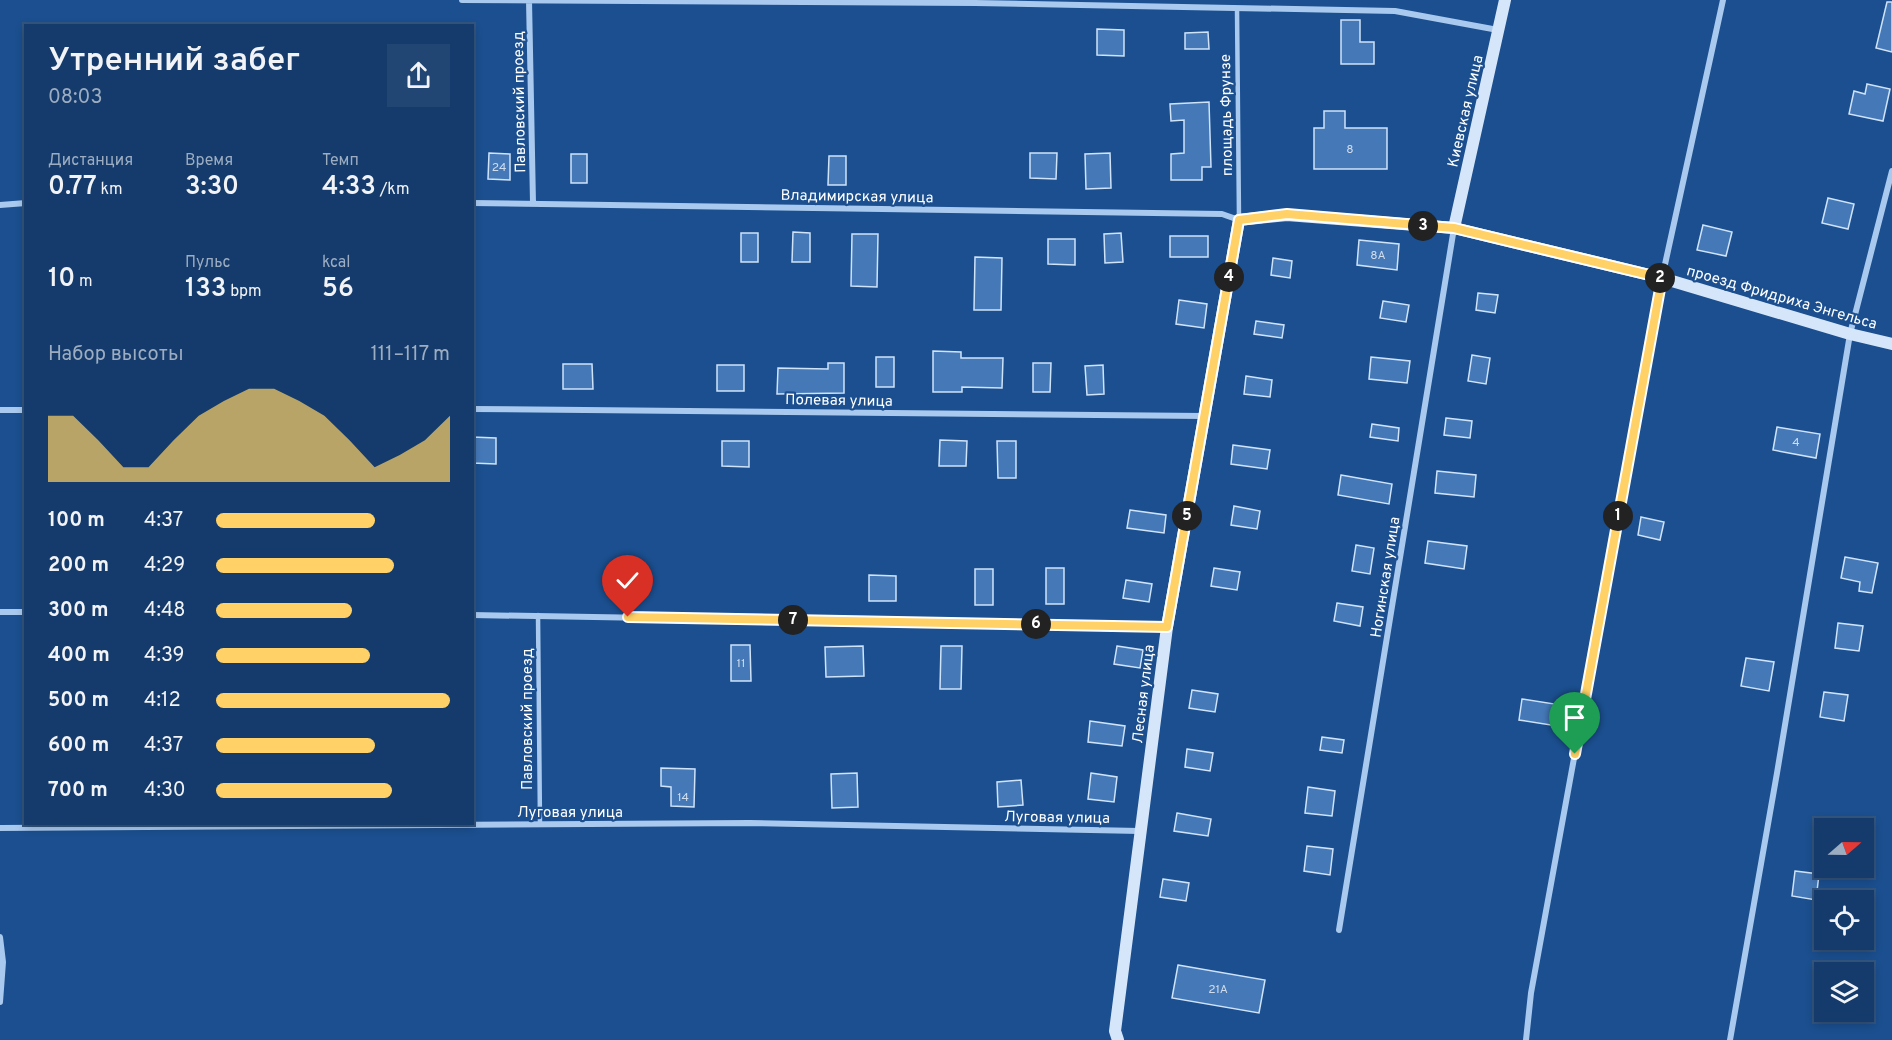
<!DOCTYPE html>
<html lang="ru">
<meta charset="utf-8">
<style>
body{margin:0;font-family:Overpass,sans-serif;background:#214673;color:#f1f3f6;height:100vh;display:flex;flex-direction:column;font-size:22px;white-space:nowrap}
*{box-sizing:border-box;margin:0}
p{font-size:20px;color:#9dadc1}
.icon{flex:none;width:33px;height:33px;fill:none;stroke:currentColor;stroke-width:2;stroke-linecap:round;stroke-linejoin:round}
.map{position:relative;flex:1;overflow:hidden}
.side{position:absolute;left:24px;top:24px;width:450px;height:801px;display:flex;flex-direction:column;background:#143b6b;border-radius:0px;box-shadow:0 3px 9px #0003,0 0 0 2px #33557e}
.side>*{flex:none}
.needle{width:39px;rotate:70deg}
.fabs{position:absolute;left:1814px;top:818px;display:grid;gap:12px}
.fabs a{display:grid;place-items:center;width:60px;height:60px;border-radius:0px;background:#143b6b;box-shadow:0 3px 9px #0003,0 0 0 2px #33557e;font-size:30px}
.pin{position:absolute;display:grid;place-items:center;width:51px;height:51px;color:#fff;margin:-62px -26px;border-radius:50% 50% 50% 0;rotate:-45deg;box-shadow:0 0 6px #0007}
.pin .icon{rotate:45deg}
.km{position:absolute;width:30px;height:30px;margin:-15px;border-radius:50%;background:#222;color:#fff;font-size:16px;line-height:30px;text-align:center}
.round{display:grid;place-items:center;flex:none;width:63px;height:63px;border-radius:0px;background:#214673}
.headline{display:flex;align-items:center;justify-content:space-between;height:102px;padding:0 24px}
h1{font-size:33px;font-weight:600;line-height:45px}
.metrics{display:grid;grid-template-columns:repeat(3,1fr);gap:9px;height:102px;padding:6px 24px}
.metrics div{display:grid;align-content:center}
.metrics b{font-size:26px;font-weight:600}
.metrics small{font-size:16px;font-weight:400}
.metrics p{font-size:16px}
.chart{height:168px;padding:12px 24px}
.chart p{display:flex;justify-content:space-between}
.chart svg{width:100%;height:108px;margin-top:6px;fill:#ffd166;opacity:.7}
ul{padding:0 24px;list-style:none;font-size:20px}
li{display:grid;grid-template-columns:96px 72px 1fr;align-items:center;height:45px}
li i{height:15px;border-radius:8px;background:#ffd166}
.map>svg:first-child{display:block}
</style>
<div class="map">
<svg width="1892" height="1040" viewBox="0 0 1892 1040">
<rect width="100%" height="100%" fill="#1b4f8f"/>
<path fill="#4478b7" stroke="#cfe3fa" stroke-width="1.5" d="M1887,2H1892V52L1876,48Z
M1341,20H1360V42H1374V64H1341Z
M1097,29L1124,30V56L1097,55Z
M1208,32L1209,49H1185V33Z
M1867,84L1890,89L1883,121L1849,114L1854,91L1865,94Z
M1209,102L1211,167H1202V180H1171V154L1184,153V120L1171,121L1170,104Z
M1324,111H1345V128H1387V169H1314V128H1324Z
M489,153L510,154V180L488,179Z
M1030,153H1057L1056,179L1030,178Z
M1110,153L1111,188L1086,189L1085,154Z
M571,154H587V183H571Z
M829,156H846V185H828Z
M1828,198L1854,204L1848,229L1822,223Z
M1703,225L1732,232L1726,256L1697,250Z
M793,232L810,233V262H792Z
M741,233H758V262H741Z
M1121,233L1123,262L1105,263L1104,234Z
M852,234H878L877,287L851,286Z
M1170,236H1208V257H1170Z
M1048,239H1075V265L1048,264Z
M1359,240L1399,244L1397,270L1357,265Z
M975,257L1002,258L1001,310H974Z
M1273,258L1292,261L1290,278L1271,275Z
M1478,293L1498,295L1495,313L1476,310Z
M1179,300L1207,304L1204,328L1176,324Z
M1383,301L1409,305L1406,322L1380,318Z
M1256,321L1284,325L1282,338L1254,334Z
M933,351L961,352V358H1003L1002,388L962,387V392H933Z
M1472,355L1490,358L1486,384L1468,381Z
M876,357H894V387H876Z
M1371,357L1410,361L1407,383L1369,379Z
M828,363H844V393L777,394L778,368L828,369Z
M1033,363H1051L1050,392H1033Z
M563,364H592L593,389H563Z
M717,365H744V391H717Z
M1103,365L1104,394L1087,395L1085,366Z
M1246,376L1272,380L1270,397L1244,394Z
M1446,418L1472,421L1470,438L1444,435Z
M1372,424L1399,428L1398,441L1370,437Z
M1777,427L1820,434L1816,458L1773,450Z
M472,437L496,438V464L472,463Z
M940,440L967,441L966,466H939Z
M722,441H749V467L722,466Z
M997,441H1016V478H998Z
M1233,445L1270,450L1267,469L1231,464Z
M1437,471L1476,475L1474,497L1435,493Z
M1341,475L1392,484L1389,504L1338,495Z
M1234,506L1260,511L1257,529L1231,525Z
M1130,510L1166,515L1164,533L1127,528Z
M1641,517L1664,522L1660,540L1638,535Z
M1428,541L1467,546L1464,569L1425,563Z
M1356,545L1374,548L1370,574L1352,571Z
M1845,557L1878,563L1872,593L1859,591L1860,582L1841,578Z
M1046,568H1064V604H1046Z
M1214,568L1240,572L1237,590L1211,586Z
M975,569H993V605H975Z
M869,575L896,576V601H869Z
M1126,580L1152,584L1149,602L1123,598Z
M1337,603L1363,607L1360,626L1334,621Z
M1838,623L1863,626L1859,651L1835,648Z
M731,645H750L751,681H731Z
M863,646L864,676L826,677L825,647Z
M941,646H962L961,689H940Z
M1117,646L1143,650L1140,668L1114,664Z
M1746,658L1774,662L1769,691L1741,686Z
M1192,690L1218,694L1215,712L1189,708Z
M1824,692L1848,695L1844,721L1820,717Z
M1522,699L1561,705L1557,726L1519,720Z
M1090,721L1125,726L1122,746L1088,742Z
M1322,737L1344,740L1342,753L1320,750Z
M1187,749L1213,753L1210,771L1185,767Z
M661,768L695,769L694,807L671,806V787L661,786Z
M857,773L858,807L832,808L831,774Z
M1091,773L1117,777L1114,802L1088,799Z
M1021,780L1023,805L998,807L997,782Z
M1308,787L1335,791L1332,816L1305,813Z
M1177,813L1211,819L1208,836L1174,831Z
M1307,846L1333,849L1330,875L1304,871Z
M1795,871L1819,874L1816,900L1792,896Z
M1163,879L1189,883L1186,901L1160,897Z
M1178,965L1265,980L1259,1013L1172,998Z"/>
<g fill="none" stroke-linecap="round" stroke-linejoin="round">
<path stroke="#a9c9ee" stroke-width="4.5" d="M1237,9L1239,219
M538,615L540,824"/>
<path stroke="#a9c9ee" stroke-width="6" d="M462,0L975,3L1395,11L1498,30
M529,0L533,203
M472,203L1222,214L1239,220
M0,205L26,203
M472,409L1204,416
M0,410H26
M0,612H26
M472,615L1167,627
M0,828L750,823L1140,831
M1339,930L1454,228
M0,937L3,962L0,1002
M1526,1040L1531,993L1662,278L1723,0
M1730,1040L1777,773L1850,334L1892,171"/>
<path stroke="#d6e6fa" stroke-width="12" d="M1454,228L1505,0
M1118,1040L1115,1031L1167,627L1239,220L1287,215L1454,228L1662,278L1850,334L1892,344"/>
</g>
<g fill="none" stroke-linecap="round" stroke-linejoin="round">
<g stroke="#fff" stroke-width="12">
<path id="route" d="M628,617L1167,627L1239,220L1287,214L1454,228L1662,278L1575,754"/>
</g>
<use href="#route" stroke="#ffd166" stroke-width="8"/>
</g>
<g text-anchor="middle" stroke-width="4.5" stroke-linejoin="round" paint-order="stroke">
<g font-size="12" fill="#d0dded">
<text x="1350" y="153">8</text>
<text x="499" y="171">24</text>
<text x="1378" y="259">8А</text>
<text x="1796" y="446">4</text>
<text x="741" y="667">11</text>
<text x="683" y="801">14</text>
<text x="1218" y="993">21А</text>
</g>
<g font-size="15" fill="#fff" stroke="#1b4f8f">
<text transform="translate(519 102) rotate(-91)" y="5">Павловский проезд</text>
<text transform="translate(1465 111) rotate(-77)" y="5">Киевская улица</text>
<text transform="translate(1226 115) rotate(-91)" y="5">площадь Фрунзе</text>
<text transform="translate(857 196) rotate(1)" y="5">Владимирская улица</text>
<text transform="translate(1782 297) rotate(16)" y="5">проезд Фридриха Энгельса</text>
<text transform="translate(839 400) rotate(1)" y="5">Полевая улица</text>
<text transform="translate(1385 577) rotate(-81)" y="5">Ногинская улица</text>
<text transform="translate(1143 694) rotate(-83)" y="5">Лесная улица</text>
<text transform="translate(527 719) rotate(-90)" y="5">Павловский проезд</text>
<text x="570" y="817">Луговая улица</text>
<text transform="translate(1057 817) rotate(1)" y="5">Луговая улица</text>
</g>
</g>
</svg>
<div class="fabs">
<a><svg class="needle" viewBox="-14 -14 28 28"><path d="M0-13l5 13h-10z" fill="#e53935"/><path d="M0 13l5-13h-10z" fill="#9dadc1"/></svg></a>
<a><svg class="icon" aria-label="locate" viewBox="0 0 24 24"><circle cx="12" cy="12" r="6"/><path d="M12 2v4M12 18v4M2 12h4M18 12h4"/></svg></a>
<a><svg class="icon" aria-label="layers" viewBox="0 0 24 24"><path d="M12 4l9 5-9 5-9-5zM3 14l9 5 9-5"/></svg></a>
</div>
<div class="pin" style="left:1575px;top:754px;background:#1e9e55"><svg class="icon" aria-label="arrive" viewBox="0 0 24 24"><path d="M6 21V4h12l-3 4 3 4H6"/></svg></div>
<div class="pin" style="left:628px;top:617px;background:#d93025"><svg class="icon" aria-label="check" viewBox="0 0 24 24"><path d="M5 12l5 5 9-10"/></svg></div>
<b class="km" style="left:1618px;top:516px">1</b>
<b class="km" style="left:1660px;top:278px">2</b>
<b class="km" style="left:1423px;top:226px">3</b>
<b class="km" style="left:1229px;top:277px">4</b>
<b class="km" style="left:1187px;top:516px">5</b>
<b class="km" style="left:1036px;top:624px">6</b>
<b class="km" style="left:793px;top:620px">7</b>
<section class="side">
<div class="headline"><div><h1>Утренний забег</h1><p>08:03</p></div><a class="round"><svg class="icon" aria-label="share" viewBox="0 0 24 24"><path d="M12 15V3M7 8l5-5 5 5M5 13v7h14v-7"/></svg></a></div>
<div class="metrics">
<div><p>Дистанция</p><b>0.77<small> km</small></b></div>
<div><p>Время</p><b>3:30</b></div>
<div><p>Темп</p><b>4:33<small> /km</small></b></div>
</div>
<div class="metrics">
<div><b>10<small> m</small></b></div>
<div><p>Пульс</p><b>133<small> bpm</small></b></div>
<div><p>kcal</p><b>56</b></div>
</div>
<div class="chart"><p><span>Набор высоты</span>111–117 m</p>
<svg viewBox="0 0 160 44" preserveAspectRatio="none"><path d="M0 44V17L10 17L20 27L30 38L40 38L50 27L60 17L70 11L80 6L90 6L100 11L110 17L120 27L130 38L140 33L150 27L160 17V44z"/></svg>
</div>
<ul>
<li><b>100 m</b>4:37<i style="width:68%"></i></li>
<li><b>200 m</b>4:29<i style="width:76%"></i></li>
<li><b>300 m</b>4:48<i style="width:58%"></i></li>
<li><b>400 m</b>4:39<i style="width:66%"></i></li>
<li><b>500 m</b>4:12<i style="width:100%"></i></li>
<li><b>600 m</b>4:37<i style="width:68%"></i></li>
<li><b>700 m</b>4:30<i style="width:75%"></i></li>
</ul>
</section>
</div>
